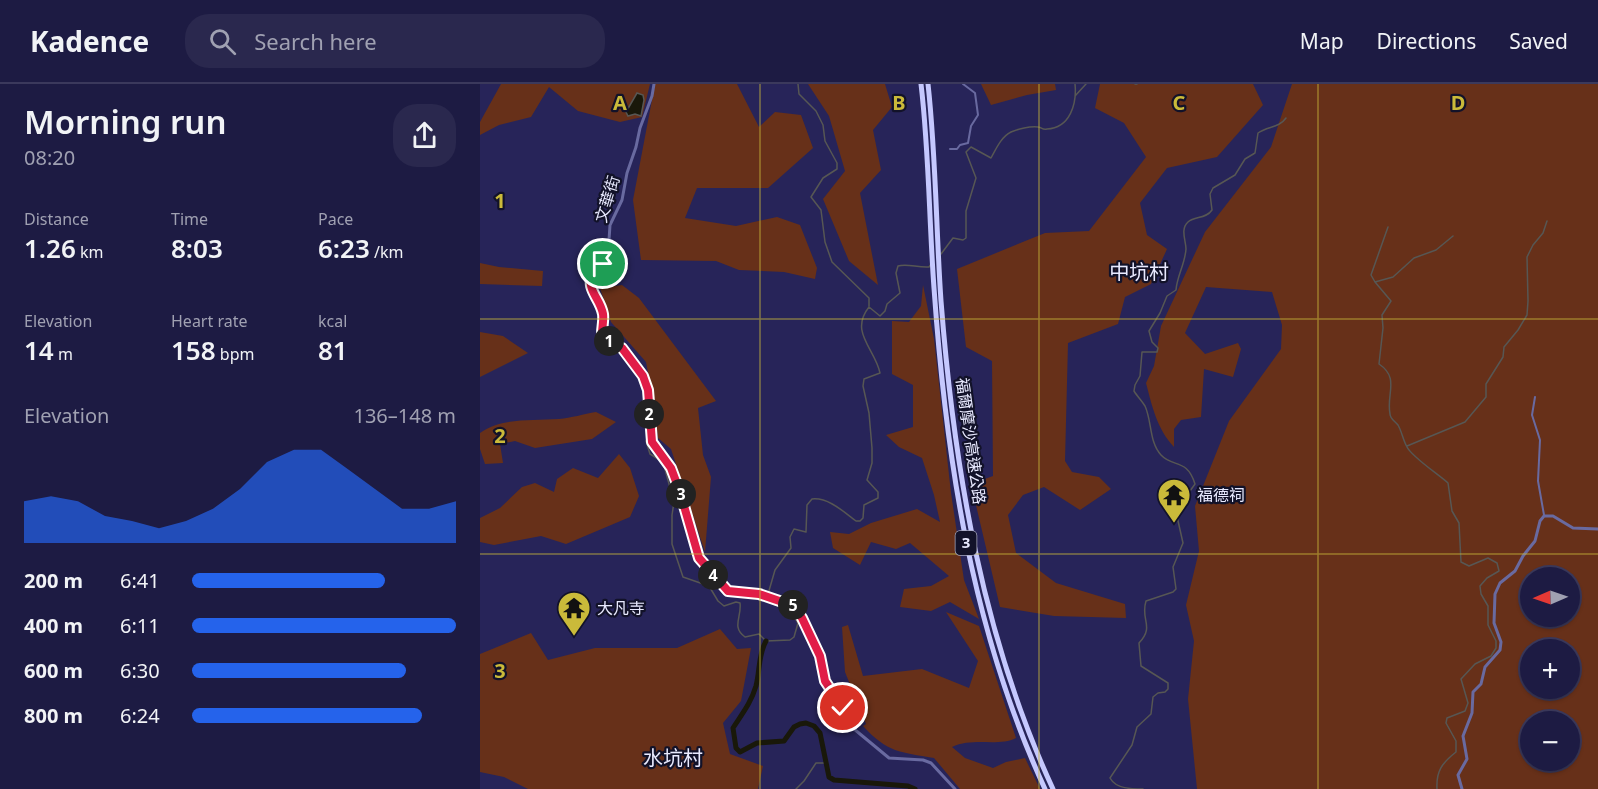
<!DOCTYPE html>
<meta charset="utf-8">
<style>
body{margin:0;font-family:"Noto Sans","Noto Sans TC",sans-serif;background:#2a284e;color:#f1f3f6;height:100vh;display:flex;flex-direction:column;font-size:22px;white-space:nowrap}
*{box-sizing:border-box;margin:0}
p{font-size:20px;color:#a0a1b2}
.icon{flex:none;width:33px;height:33px;fill:none;stroke:currentColor;stroke-width:2;stroke-linecap:round;stroke-linejoin:round}
.map{position:relative;flex:1;overflow:hidden}
.side{display:flex;flex-direction:column;background:#1d1b43;width:480px}
.side>*{flex:none}
.needle{width:39px;rotate:268deg}
.controls{position:absolute;left:1040px;top:483px;display:grid;gap:12px}
.controls a{display:grid;place-items:center;width:60px;height:60px;border-radius:50%;background:#1d1b43;box-shadow:0 2px 4px #0004,0 0 0 2px #3b395c;font-size:30px}
.pin{position:absolute;display:grid;place-items:center;width:51px;height:51px;color:#fff;margin:-26px;border:3px solid #fff;border-radius:50%;box-shadow:0 2px 6px #0007}
.km{position:absolute;width:30px;height:30px;margin:-15px;border-radius:50%;background:#222;color:#fff;font-size:16px;line-height:30px;text-align:center}
.round{display:grid;place-items:center;flex:none;width:63px;height:63px;border-radius:24px;background:#2a284e}
.overview{display:flex;align-items:center;justify-content:space-between;height:102px;padding:0 24px}
h1{font-size:33px;font-weight:600;line-height:45px}
.metrics{display:grid;grid-template-columns:repeat(3,1fr);gap:9px;height:102px;padding:6px 24px}
.metrics div{display:grid;align-content:center}
.metrics b{font-size:26px;font-weight:600}
.metrics small{font-size:16px;font-weight:400}
.metrics p{font-size:16px}
.chart{height:168px;padding:12px 24px}
.chart p{display:flex;justify-content:space-between}
.chart svg{width:100%;height:108px;margin-top:6px;fill:#2563eb;opacity:.7}
ul{padding:0 24px;list-style:none;font-size:20px}
li{display:grid;grid-template-columns:96px 72px 1fr;align-items:center;height:45px}
li i{height:15px;border-radius:8px;background:#2563eb}
header{display:flex;align-items:center;gap:36px;box-sizing:border-box;height:84px;padding:0 30px;background:#1d1b43;border-bottom:2px solid #3b395c}
header strong{font-size:28px}
nav{display:flex;gap:33px;margin-inline-start:auto;font-size:21px}
.search{width:420px;height:54px;background:#2a284e;display:flex;align-items:center;gap:15px;box-sizing:border-box;padding:0 21px;border-radius:24px;color:#a0a1b2;font-size:22px}
main{display:flex;flex:1;min-height:0}
.map>svg:first-child{display:block}
</style>
<header>
<strong>Kadence</strong>
<div class="search"><svg class="icon" aria-label="search" viewBox="0 0 24 24"><circle cx="10" cy="10" r="6"/><path d="M15 15l6 6"/></svg>Search here</div>
<nav><a>Map</a><a>Directions</a><a>Saved</a></nav>
</header>
<main>
<section class="side">
<div class="overview"><div><h1>Morning run</h1><p>08:20</p></div><a class="round"><svg class="icon" aria-label="share" viewBox="0 0 24 24"><path d="M12 15V3M7 8l5-5 5 5M5 13v7h14v-7"/></svg></a></div>
<div class="metrics">
<div><p>Distance</p><b>1.26<small> km</small></b></div>
<div><p>Time</p><b>8:03</b></div>
<div><p>Pace</p><b>6:23<small> /km</small></b></div>
</div>
<div class="metrics">
<div><p>Elevation</p><b>14<small> m</small></b></div>
<div><p>Heart rate</p><b>158<small> bpm</small></b></div>
<div><p>kcal</p><b>81</b></div>
</div>
<div class="chart"><p><span>Elevation</span>136–148 m</p>
<svg viewBox="0 0 160 44" preserveAspectRatio="none"><path d="M0 44V27L10 25L20 27L30 33L40 35L50 38L60 35L70 30L80 22L90 11L100 6L110 6L120 14L130 22L140 30L150 30L160 27V44z"/></svg>
</div>
<ul>
<li><b>200 m</b>6:41<i style="width:73%"></i></li>
<li><b>400 m</b>6:11<i style="width:100%"></i></li>
<li><b>600 m</b>6:30<i style="width:81%"></i></li>
<li><b>800 m</b>6:24<i style="width:87%"></i></li>
</ul>
</section>
<div class="map">
<svg width="1118" height="705" viewBox="0 0 1118 705">
<rect width="100%" height="100%" fill="#272459"/>
<path fill="#673019" fill-rule="evenodd" d="M21,0H170L162,33L140,38L98,27L69,3L51,33L19,41L0,51V38Z
M175,0H257L279,43L295,28L321,31L333,64L288,104H217L205,134L256,142L297,133L320,141L337,184L335,195L304,188L259,186L236,177L161,176L153,116Z
M328,0H405L412,23L393,46L401,86L380,109L398,201L369,177L343,115L365,87L349,32Z
M501,0H575L576,6L547,11L511,21Z
M620,0H773L783,21L737,73L687,84L660,119L667,151L687,165L671,200L645,213L638,240L588,259L585,377L592,388L619,393L631,405L600,426L564,403L543,411L528,431L536,469L576,499L645,520L646,534L574,532L520,523L491,400L513,392L512,277L486,263L477,185L565,149L609,147L666,73L644,39L615,24Z
M812,0H1118V705H717L708,615L714,557L706,521L719,467L715,422L749,337L801,265L802,241L792,208L726,203L705,249L725,270L758,259L761,265L753,293L724,285L721,333L701,336L694,345V363C677,345 672,322 666,299L674,282L681,242L725,148L791,63ZM1050,494H1089V532H1050ZM1050,566H1089V604H1050ZM1050,638H1089V676H1050Z
M0,179L19,183L63,187L62,202L0,200Z
M142,201L159,214L236,317L218,324L223,371L231,393L225,468L191,365L178,354L174,319L166,278L131,238L120,204Z
M443,201L454,255L471,409L484,496L499,535L470,518L451,527L420,523L424,505L451,502L469,492L430,459L416,465L391,458L380,481L353,464L350,448L369,450L391,439L437,425L460,438L454,411L442,374L419,363L406,351L433,343V301L412,290V237L429,238L441,222Z
M0,248L23,252L48,269L0,293Z
M116,328L136,338L112,355L55,364L35,357L20,360L23,379L5,380L0,365V349C23,333 52,337 79,335C91,334 104,330 116,328Z
M139,370L150,384L159,412L150,433L86,460L61,452L14,461L0,458V434L20,424L42,403L55,399L74,408L77,395L93,384L118,394Z
M466,528L499,542L536,654C519,663 493,653 472,663L485,674L513,684L526,678L545,674L560,705H480L454,674C420,668 408,669 383,642L386,640L365,588L362,543L368,541L383,592L442,585L489,604L498,577Z
M240,545L257,565L271,564L261,617L243,639L250,670L283,682L278,705H48L24,693L0,688V570L51,549L68,576L115,564H197Z"/>
<path fill="#19180a" stroke="#575754" stroke-width="1.5" d="M157,9L163,11L164,16L161,32L155,30L148,32L146,28Z"/>
<g fill="none" stroke-linecap="round" stroke-linejoin="round">
<path stroke="#575754" stroke-width="1.5" d="M318,0L319,10L336,27L343,41L345,57L357,79V85L343,94L331,113L341,126L345,158L352,178L389,214V222
M655,0H657
M595,12L606,0
M461,170L473,154L483,156L486,154V127L496,94L486,68L491,63L511,74C516,65 521,53 531,48C538,45 550,42 558,43C563,44 562,46 567,45C590,44 597,20 595,0
M895,198L891,191L908,143
M166,357L170,370L183,378L194,418L192,431V460L203,493L229,502L238,517L244,522L256,518L260,519C262,533 251,543 265,553L279,550L286,557L310,556L314,553L318,539L311,527L286,517L295,486L311,464L310,453L314,445L326,448L327,421L332,415C348,413 364,428 376,437H380L383,434L384,421L398,414V408L387,396L392,379V364L389,329L383,302L384,295L400,289C395,265 369,248 389,223L400,232L405,227L407,220L420,209L416,189L418,182C427,179 438,184 449,183L451,180
M927,362L985,338L1006,313V300L1023,273L1024,263L1038,246L1047,231L1048,217L1047,173L1053,161L1063,149L1067,137
M316,705L324,697L336,679H346
M663,705C652,705 636,705 630,694L652,661L657,643L671,630L673,613L678,609L685,608L688,605V599L661,582L659,559C675,542 660,536 666,517L693,508L696,505L693,483L703,459L696,428L699,413L710,407L715,400C707,374 693,384 681,371C669,358 672,337 665,322C662,317 657,312 654,307L655,301L660,292L662,268H677L678,264L672,258L669,247L680,229L687,212L696,206C697,192 705,180 706,165C706,157 700,145 708,138C715,132 726,135 732,126L730,110L733,104L755,91L765,75L775,69L778,49C788,42 799,44 806,34
M957,705C956,687 962,679 976,668V657L966,639L967,634L985,627L988,619L981,595L995,580L1011,572L1016,564V557L1008,541V522L1001,510L1000,502L1007,494L1019,487L1017,479L1008,474L989,482L981,478L979,439L972,427L968,399C958,390 932,373 927,363C923,356 922,348 918,341C915,337 910,335 910,330C906,310 920,294 899,280L903,244L902,231L911,217L895,198L913,193L934,174L956,166L973,152"/>
<path stroke="#19180a" stroke-width="5" d="M286,557C278,571 280,587 276,602C271,619 262,630 253,644L256,664L260,668L277,659L304,657L314,643L320,640L326,639L334,642L340,649L349,693L354,696L428,702L435,705"/>
<path stroke="#696aa0" stroke-width="2" d="M470,65H477L480,61L488,59L491,42L498,31L495,9L483,0
M1055,313L1052,331L1060,356L1058,397L1064,431"/>
<path stroke="#696aa0" stroke-width="3" d="M174,0L172,12L160,44L156,63L147,89L142,116L130,141L128,171L124,179L116,184L111,193V205L123,229L122,250L127,257L142,264L163,292L168,306L172,359L191,384L200,408L219,474L248,507L279,510L314,522L322,534L339,569L345,597L354,608L374,645L409,674L443,676L451,679L475,705
M982,705L978,691L987,675L983,652L992,629L993,608L1001,600L1005,583L1020,566L1021,558L1014,539L1015,510L1020,499L1035,487L1043,472L1055,457L1060,437L1064,432H1073L1093,444L1118,445"/>
<path stroke="#c5c8fe" stroke-width="5" d="M441,0C449,67 449,136 454,204C466,375 492,547 565,705
M448,0C456,72 456,145 461,217C474,384 502,552 573,705"/>
</g>
<g fill="none" stroke-linecap="round" stroke-linejoin="round">
<g stroke="#fff" stroke-width="12">
<path id="route" d="M123,180L113,188C105,206 120,213 123,230C124,236 122,243 122,250L128,257L142,264L163,292L168,306L172,358L191,384L200,408L219,474L248,507L279,510L314,522L322,534L340,572L345,597L363,624"/>
</g>
<use href="#route" stroke="#e11d48" stroke-width="8"/>
</g>
<path fill="none" stroke="#caba3a" stroke-width="1.5" stroke-opacity="0.55" d="M280,0V705M559,0V705M838,0V705M0,235H1118M0,470H1118"/>
<defs>
<g id="temple-pin" transform="scale(1.725)"><path d="M0 17L-7.5 6A9.5 9.5 0 1 1 7.5 6Z" fill="#caba3a" stroke="#121229"/><path d="M0-6L5-2H3V0L6.5 2.5H4V6H1.5V3h-3V6H-4V2.5H-6.5L-3 0V-2H-5Z" fill="#111"/></g>
</defs>
<g fill-rule="evenodd">
<use href="#temple-pin" x="694" y="411"/>
<use href="#temple-pin" x="94" y="524"/>
</g>
<g text-anchor="middle" stroke-width="4.5" stroke-linejoin="round" paint-order="stroke">
<rect fill="#121229" stroke="#a8a9bf" stroke-width="1.5" x="475.5" y="447" width="21" height="24" rx="4.5"/>
<g font-size="15" font-weight="bold" fill="#e9eaff">
<text x="486" y="464">3</text>
</g>
<g font-size="16" fill="#e9eaff" stroke="#121229">
<text transform="translate(127 115) rotate(-73)" y="6">文華街</text>
<text transform="translate(491 357) rotate(82)" y="6">福爾摩沙高速公路</text>
</g>
<g font-size="16" fill="#e9eaff" stroke="#121229" text-anchor="start">
<text x="717" y="417">福德祠</text>
<text x="117" y="530">大凡寺</text>
</g>
<g font-size="20" fill="#e9eaff" stroke="#121229">
<text x="659" y="195">中坑村</text>
<text x="193" y="681">水坑村</text>
</g>
</g>
<g font-size="20" text-anchor="middle" font-weight="bold" fill="#caba3a" stroke="#121229" stroke-width="4.5" stroke-linejoin="round" paint-order="stroke">
<text x="140" y="26">A</text>
<text x="419" y="26">B</text>
<text x="699" y="26">C</text>
<text x="978" y="26">D</text>
<text x="20" y="124">1</text>
<text x="20" y="359">2</text>
<text x="20" y="594">3</text>
</g>
</svg>
<div class="controls">
<a><svg class="needle" viewBox="-14 -14 28 28"><path d="M0-13l5 13h-10z" fill="#e53935"/><path d="M0 13l5-13h-10z" fill="#a0a1b2"/></svg></a>
<a>+</a>
<a>−</a>
</div>
<div class="pin" style="left:123px;top:180px;background:#1e9e55"><svg class="icon" aria-label="arrive" viewBox="0 0 24 24"><path d="M6 21V4h12l-3 4 3 4H6"/></svg></div>
<div class="pin" style="left:363px;top:624px;background:#d93025"><svg class="icon" aria-label="check" viewBox="0 0 24 24"><path d="M5 12l5 5 9-10"/></svg></div>
<b class="km" style="left:129px;top:257px">1</b>
<b class="km" style="left:169px;top:330px">2</b>
<b class="km" style="left:201px;top:410px">3</b>
<b class="km" style="left:233px;top:491px">4</b>
<b class="km" style="left:313px;top:521px">5</b>
</div>
</main>
